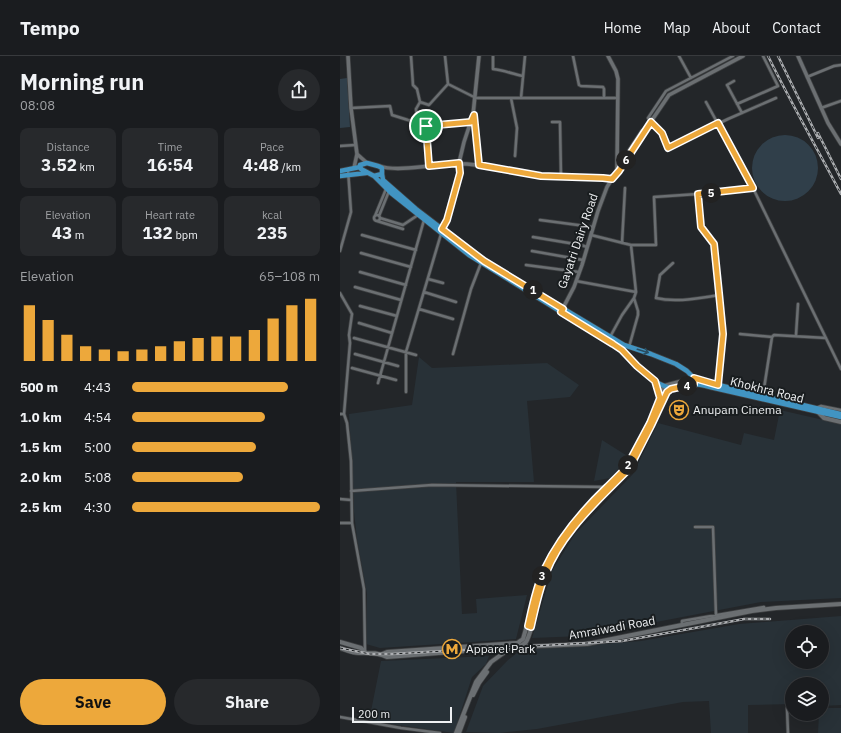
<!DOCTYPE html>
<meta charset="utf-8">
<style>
body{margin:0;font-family:"IBM Plex Sans",sans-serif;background:#27292c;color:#f1f3f6;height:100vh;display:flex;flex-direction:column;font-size:15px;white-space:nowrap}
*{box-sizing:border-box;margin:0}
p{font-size:13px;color:#9fa1a4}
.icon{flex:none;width:22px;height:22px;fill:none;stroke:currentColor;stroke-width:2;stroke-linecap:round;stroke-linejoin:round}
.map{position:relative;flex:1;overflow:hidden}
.details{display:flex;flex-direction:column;background:#1a1c1f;width:340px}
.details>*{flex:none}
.controls{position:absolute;left:445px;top:569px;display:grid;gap:8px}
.controls a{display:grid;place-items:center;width:44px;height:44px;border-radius:50%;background:#1a1c1f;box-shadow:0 4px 16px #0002,0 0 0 1px #383a3d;font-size:20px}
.scale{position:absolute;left:12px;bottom:10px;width:100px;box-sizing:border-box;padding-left:4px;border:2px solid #eef0f2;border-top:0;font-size:11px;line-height:14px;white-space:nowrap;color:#eef0f2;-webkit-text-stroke:3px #191d1f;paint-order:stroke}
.pin{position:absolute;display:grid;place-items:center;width:34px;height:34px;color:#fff;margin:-17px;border:2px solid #fff;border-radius:50%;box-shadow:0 1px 4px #0007}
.km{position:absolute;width:20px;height:20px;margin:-10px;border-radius:50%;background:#222;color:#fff;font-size:11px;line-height:20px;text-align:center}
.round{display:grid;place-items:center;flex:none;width:42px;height:42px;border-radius:21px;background:#27292c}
.overview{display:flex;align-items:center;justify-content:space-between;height:68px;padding:0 20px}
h1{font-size:22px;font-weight:700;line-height:30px}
.metrics{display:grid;grid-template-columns:repeat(3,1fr);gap:6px;height:68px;padding:4px 20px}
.metrics div{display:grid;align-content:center;border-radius:8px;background:#27292c;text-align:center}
.metrics b{font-size:17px;font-weight:700}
.metrics small{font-size:11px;font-weight:400}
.metrics p{font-size:11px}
.chart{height:112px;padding:8px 20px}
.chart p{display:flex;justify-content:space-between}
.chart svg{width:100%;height:72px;margin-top:4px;stroke:#eda83b;stroke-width:6}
.primary-button{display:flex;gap:8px;margin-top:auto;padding:8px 20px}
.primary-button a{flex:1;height:46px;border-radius:24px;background:#eda83b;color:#111;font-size:16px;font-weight:700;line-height:46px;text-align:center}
.primary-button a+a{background:#27292c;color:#f1f3f6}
ul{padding:0 20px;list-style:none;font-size:13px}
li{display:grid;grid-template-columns:64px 48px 1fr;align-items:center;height:30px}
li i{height:10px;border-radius:5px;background:#eda83b}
header{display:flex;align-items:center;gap:24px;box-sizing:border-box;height:56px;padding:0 20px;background:#1a1c1f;border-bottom:1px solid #383a3d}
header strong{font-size:19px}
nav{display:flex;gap:22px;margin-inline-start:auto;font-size:14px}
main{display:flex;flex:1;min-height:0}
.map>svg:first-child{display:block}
</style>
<header>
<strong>Tempo</strong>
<nav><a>Home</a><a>Map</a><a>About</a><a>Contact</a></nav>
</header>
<main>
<section class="details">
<div class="overview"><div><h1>Morning run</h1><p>08:08</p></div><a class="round"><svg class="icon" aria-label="share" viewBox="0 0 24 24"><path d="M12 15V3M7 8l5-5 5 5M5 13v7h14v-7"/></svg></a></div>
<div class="metrics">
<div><p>Distance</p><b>3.52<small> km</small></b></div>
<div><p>Time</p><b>16:54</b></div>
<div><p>Pace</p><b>4:48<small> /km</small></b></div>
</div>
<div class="metrics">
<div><p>Elevation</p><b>43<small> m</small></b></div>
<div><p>Heart rate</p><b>132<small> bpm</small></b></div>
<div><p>kcal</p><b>235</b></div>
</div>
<div class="chart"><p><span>Elevation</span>65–108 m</p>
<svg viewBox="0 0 160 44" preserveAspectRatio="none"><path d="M5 44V10M15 44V19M25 44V28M35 44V35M45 44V37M55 44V38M65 44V37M75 44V35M85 44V32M95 44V30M105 44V29M115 44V29M125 44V25M135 44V18M145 44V10M155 44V6"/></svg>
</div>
<ul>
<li><b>500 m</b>4:43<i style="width:83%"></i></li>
<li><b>1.0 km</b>4:54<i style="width:71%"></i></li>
<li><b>1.5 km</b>5:00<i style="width:66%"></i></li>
<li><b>2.0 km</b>5:08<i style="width:59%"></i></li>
<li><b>2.5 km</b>4:30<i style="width:100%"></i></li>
</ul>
<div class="primary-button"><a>Save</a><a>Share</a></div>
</section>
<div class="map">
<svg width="501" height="677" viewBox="0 0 501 677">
<rect width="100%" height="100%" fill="#232629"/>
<path fill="#283137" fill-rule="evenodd" d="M79,301L92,312L207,307L239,329L230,341L187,345L194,426H116L122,558L137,557L136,543L187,539L176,583L40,592L26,588L27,538L17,483L14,456V443L9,358L72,349Z
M440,354L501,368V542L421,546L243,580L192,582L212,515L235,478L293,418L318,367L401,389L404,377L434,384Z
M262,384L289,401L270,422L254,425Z
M501,560V649L482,650V628H452V648L408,649V677H371L369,645L343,646L197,673L159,677L126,676L143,630L168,604L181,594L301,585L399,568ZM452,576H482V606H452Z
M149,600L146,608L132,621L114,677L29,665L41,605Z
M482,652H501V677H478L479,658H482Z"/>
<path fill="#303f4a" d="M7,22L10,71L0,72V23Z
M412 112a33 33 0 1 1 66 0a33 33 0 1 1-66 0Z"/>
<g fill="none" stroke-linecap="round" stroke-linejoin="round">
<g stroke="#3e4042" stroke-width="4">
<path id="minor" d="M71,0L73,29L77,33L80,46L89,49L108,28L136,42H278
M105,0L108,28
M153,0V13C164,14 172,18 183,20
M233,0L239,29L241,30L263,31L264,33V42
M339,0L351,22
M393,0L326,35L308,62L322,77L328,92L388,63L436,42
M467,21L494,10L501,9
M394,25L387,29L402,57
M171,42L177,72L175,100
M181,42L185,0
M80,46L76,53L77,64L86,70L89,110
M366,46L413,132
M397,48L438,30L423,0
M11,52L50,50L52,59L68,64L81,67
M481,52L501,45
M212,66H220L221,121
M86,70L131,66
M0,90L15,89
M358,138L413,132L501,313
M34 162a3 3 0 1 1 6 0a3 3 0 1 1-6 0Z
M35,160L46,133
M39,160L49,135
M40,162L63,169L78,159
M200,164L253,171
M37,165L63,173
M102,173L107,164L120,117L119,107
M22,179L76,194
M251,179L291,189H316L314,141L358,138L361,171L374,188L379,237L383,277L378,328
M193,181L241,189L247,191
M282,187L285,132
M0,195L11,156L8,114
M192,195L243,204
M21,197L71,211
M333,207L320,219L316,242C336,247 359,242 380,239
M186,209L239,216
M20,216L66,229
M88,223L103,227
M236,225L296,236L291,189
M15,231L61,244
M84,236L116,246
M0,237L12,258L9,279L10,287L4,358H0
M20,250L57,260
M79,253L113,263
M19,267L52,277
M400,278L432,281
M456,279L458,248
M270,281L282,259L294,242L296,236
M14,282L76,299
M289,291L298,259V255L294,242
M15,298L58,310
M113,298L131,233L141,207
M12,312L56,324
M38,327L84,164
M66,336V296L101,178
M423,339L432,281L434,279L486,282
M476,352L481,350L501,354
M4,358L7,367L11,405L12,467L24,533L25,596
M11,435L92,429L267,431L269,433
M0,443L11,444
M0,467H12
M355,471H373L376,559
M342,569V565L424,551V553
M447,652L448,677
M0,661L61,672L100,677"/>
</g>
<g stroke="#3e4042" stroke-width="5">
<path id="tertiary" d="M8,0L11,52L17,98L14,112
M268,0L276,15L278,23L277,112
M458,0L488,67L501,88
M134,62L139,109
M17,98L27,107
M119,107L124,86L133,59L139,0
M40,110C55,116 91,109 108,108C138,106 166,115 195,119C218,122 240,121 263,122L272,123
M275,118L277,113L302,75
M222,254L234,231L242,209L258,155L267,131L272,123L279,115L312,64L329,39L403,0"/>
</g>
<g stroke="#3e4042" stroke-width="5.5">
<path id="secondary" d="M315,325L320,341
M478,356L484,362L501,366
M296,400L311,370L323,343L331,333
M0,586L21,592L25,596
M178,591C181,590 184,588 186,586C192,576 197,548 200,535C209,497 237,465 264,438
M0,592C6,594 13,597 19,597C28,597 38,596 47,601L178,591L247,588L412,555L436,552L501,548
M42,598L47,596L177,587
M133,639L139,627L147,616
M116,677L136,626L151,606L183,583L203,514L225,479L250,447L286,412L310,367L324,330L354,322V328
M119,677L125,661"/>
</g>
<g stroke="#3e4042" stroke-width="6">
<path id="primary" d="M27,107L38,110L42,112V118L34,120L21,113L20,109Z
M0,115L20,111
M42,118L43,124L76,153L144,205L284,289L311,298L336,308L347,315L354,322L370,327L501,358
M0,120L26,117
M34,120L51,137L129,199L273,288C291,302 307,326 330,332C337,335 347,328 354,328C359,328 365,330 370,331L501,361"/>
</g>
<use href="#minor" stroke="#6b6f72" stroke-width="2.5"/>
<use href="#tertiary" stroke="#6b6f72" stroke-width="3.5"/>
<use href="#secondary" stroke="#6b6f72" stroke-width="4"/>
<use href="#primary" stroke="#4194c2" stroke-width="4.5"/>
<g stroke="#acaeb1" stroke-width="2.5">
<path id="rail" d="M428,0C451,47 477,92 501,138
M438,0L478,82
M478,77L501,123
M0,592L30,598H52L282,585L388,566L404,563H430"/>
</g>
<use href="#rail" stroke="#191d1f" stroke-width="1" stroke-dasharray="3" stroke-linecap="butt"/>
</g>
<defs><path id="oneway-shaft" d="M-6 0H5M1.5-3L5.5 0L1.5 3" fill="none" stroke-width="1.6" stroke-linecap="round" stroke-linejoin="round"/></defs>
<use stroke="#294d60" href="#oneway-shaft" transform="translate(303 295) rotate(17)"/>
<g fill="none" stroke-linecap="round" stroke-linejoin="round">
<g stroke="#fff" stroke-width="8">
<path id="route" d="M86,70L89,110L119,107L120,117L107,164L102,173L144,205L223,253L221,256L273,288L282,294L297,310L315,325L320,342L310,367L286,412L267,431L269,433C245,457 219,484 206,517C199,534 195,553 191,571L188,570C192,552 196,531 204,514C219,482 242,455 267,431L269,433L289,413L311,370L327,336L331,333L354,328V322L378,329L383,278L379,237L374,188L361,171L358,138L413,132L378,67L328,92L322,77L311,66L279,115L272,123L263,122L201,120L139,109L134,59L131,66L86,70"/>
</g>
<use href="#route" stroke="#eda83b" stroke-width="5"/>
</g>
<defs>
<g id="theatre-ring" transform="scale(1)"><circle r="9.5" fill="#191d1f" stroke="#eda83b" stroke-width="1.5"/><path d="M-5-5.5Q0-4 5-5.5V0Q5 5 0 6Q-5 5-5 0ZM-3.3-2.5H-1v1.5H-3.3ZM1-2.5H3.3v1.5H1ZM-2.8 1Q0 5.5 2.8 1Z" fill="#eda83b"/></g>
<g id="metro-ring" transform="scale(1)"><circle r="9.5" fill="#191d1f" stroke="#eda83b" stroke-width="1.5"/><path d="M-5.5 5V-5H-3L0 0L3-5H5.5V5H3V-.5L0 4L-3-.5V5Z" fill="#eda83b"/></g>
</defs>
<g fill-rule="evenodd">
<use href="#theatre-ring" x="339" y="354"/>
<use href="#metro-ring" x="112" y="593"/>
</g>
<g text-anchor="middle" stroke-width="4" stroke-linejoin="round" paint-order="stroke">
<g font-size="12" fill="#eef0f2" stroke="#191d1f">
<text transform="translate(238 185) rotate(-71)" y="4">Gayatri Dairy Road</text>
<text transform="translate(427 334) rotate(14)" y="4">Khokhra Road</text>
<text transform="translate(272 572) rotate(-10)" y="4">Amraiwadi Road</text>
</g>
<g font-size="12" fill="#eef0f2" stroke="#191d1f" text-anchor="start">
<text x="353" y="358">Anupam Cinema</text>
<text x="126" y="597">Apparel Park</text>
</g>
</g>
</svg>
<div class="controls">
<a><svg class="icon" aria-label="locate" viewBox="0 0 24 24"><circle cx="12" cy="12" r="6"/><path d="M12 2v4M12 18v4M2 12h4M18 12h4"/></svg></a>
<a><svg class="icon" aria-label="layers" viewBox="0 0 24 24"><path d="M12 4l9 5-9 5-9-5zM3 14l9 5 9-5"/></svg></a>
</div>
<div class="scale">200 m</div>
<div class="pin" style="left:86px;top:70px;background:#1e9e55"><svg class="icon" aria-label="arrive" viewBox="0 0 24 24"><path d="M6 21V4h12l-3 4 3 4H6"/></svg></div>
<b class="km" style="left:193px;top:234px">1</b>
<b class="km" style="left:288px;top:409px">2</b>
<b class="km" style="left:202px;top:520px">3</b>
<b class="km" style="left:347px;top:330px">4</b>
<b class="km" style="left:371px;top:137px">5</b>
<b class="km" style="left:286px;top:104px">6</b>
</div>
</main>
